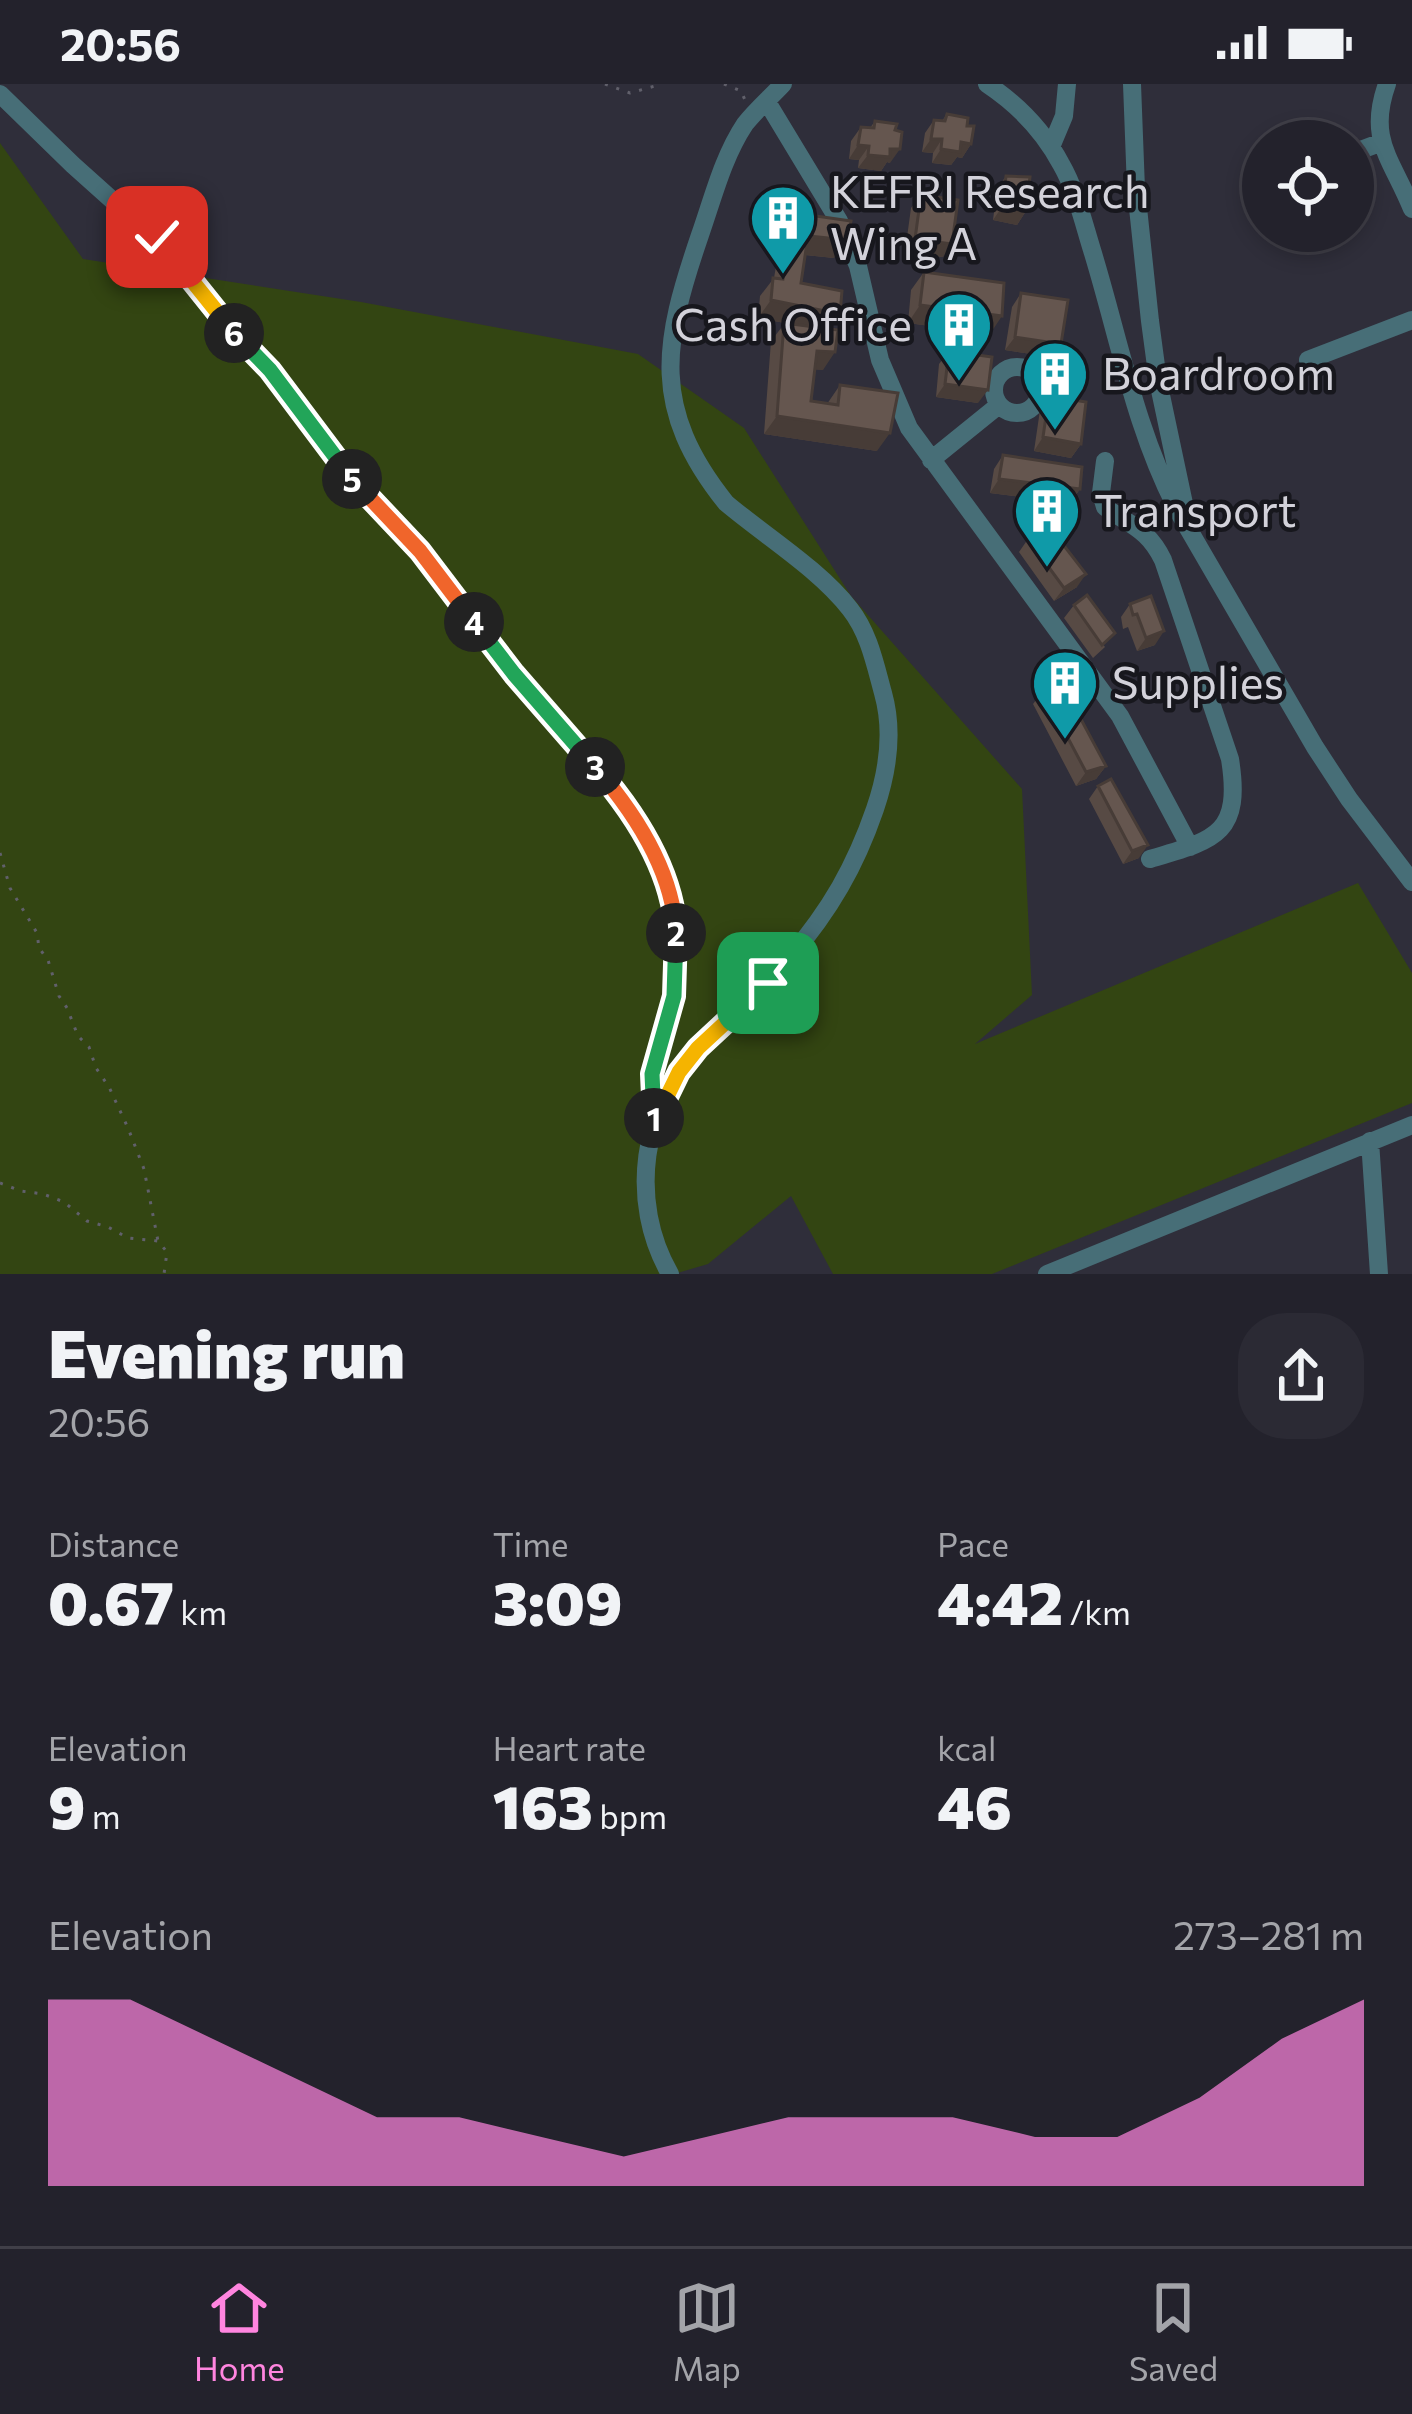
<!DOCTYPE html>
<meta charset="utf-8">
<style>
body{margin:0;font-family:Commissioner,sans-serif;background:#2b2a34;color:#f1f3f6;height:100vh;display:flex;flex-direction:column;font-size:45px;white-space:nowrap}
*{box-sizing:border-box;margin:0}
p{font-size:39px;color:#a3a4a9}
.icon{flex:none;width:66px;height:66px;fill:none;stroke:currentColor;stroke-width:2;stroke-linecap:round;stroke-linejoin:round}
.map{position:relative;height:1190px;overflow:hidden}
.panel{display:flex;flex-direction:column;background:#23222c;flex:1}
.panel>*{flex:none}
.fabs{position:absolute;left:1242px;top:36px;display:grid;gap:24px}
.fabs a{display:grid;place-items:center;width:132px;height:132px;border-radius:50%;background:#23222c;box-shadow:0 6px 18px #0003,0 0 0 3px #403f48;font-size:60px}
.pin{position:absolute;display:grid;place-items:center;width:102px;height:102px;color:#fff;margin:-51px;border-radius:24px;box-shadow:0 6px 18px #0006}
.km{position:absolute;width:60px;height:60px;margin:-30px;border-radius:50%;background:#222;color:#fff;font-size:33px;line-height:60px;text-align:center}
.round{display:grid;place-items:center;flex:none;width:126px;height:126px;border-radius:48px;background:#2b2a34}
.head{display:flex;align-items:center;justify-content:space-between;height:204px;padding:0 48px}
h1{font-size:66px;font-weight:800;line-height:90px}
.metrics{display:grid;grid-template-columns:repeat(3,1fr);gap:18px;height:204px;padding:12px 48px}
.metrics div{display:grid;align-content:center}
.metrics b{font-size:60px;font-weight:800}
.metrics small{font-size:33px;font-weight:400}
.metrics p{font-size:33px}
.chart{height:336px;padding:24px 48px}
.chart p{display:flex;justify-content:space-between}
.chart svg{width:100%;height:216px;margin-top:12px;fill:#ff85df;opacity:.7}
.status{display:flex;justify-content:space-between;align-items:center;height:84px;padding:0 60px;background:#23222c;direction:ltr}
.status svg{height:33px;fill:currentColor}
.menu{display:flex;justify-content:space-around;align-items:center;height:168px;border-top:3px solid #403f48;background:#23222c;font-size:33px;color:#a3a4a9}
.menu a{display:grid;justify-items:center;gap:6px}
.menu .active{color:#ff85df}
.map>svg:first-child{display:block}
</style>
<div class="status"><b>20:56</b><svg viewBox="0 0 49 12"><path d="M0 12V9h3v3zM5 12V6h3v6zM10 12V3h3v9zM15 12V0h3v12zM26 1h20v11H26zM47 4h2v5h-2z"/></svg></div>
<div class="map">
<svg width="1412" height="1190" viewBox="0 0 1412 1190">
<rect width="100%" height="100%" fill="#2f2e3a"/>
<path fill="#334512" d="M0,59L83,175L361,218L638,270L744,344L851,512L1022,705L1032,911L975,960L1358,799L1412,889V1019L992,1190H833L791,1112L708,1180L674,1190H0Z"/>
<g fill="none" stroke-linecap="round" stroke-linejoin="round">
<path stroke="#61606b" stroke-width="3" stroke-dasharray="3 9" stroke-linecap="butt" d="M605,0L630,9L662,0
M724,0L741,7L745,16
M0,769L10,804L37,849L39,864L48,876L59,912L67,924L78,952L89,963L96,984L109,1003L128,1044L144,1085L158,1157
M0,1099L21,1107L43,1110L64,1118L87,1137L108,1143L128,1154L158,1157L167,1168L164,1190"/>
<path stroke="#476e77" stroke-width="18" d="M987,0C1017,20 1044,48 1061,80C1076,106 1083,137 1092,166C1119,254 1135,345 1178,427L1315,663L1349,715L1412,798
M1132,0L1136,105L1150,237L1158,297L1186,429
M1387,0C1367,56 1392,75 1412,125
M0,10L73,81L169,167L222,236L270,286L357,402L420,467L514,590L620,712L658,777L670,808L675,837L674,912L652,990L654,1034
M767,18L839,137L858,182L880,276L909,344L1120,632L1190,763
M1051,63L1064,32L1067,0
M1353,69L1382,58
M1308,276L1412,236
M994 306a23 23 0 1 1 46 0a23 23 0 1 1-46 0Z
M931,376L999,321
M1105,377L1101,409L1105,423C1131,442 1148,445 1163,476L1230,675C1242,751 1215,756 1150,775
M1370,1057L1379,1190
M670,1190C628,1117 642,1023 699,963C729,932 762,906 790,873C830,826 855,783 875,725C888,687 894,648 883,609C875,580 869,549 850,525C819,485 765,452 726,419C650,324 663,259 700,151C713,114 723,73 745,40C756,26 771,13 783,0
M1047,1190L1412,1041"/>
</g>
<path fill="#574a44" d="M947,30L967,42L971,60L962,74L957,73L951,81L932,79L933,69L922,68L925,49L934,36L942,37Z
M875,37L890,79L887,78L881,87L858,84L859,76L849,75L851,57L861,43L870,44Z
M1006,92L1026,127L1017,141L993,136L997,105Z
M921,111L943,173L905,168L911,124Z
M781,127L834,174L805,171L801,199L840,230L829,245L823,286L815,285L811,317L827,320L840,301L877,367L764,350L771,257L785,239L758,234L760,212L774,194L779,165L768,164V145Z
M924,188L990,250L908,239L911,206Z
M1021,209L1061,260L1052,273L1005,266L1012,223Z
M949,267L978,319L936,313L939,280Z
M1049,312L1081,360L1071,374L1034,367L1040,326Z
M1003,371L1080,405L1070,419L990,409L994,385Z
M1028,455L1077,503L1054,517L1019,468Z
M1130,520L1155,561L1137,567L1128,543L1123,545L1121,533Z
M1074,521L1105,563L1093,574L1064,534Z
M1043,607L1106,682L1096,695L1076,702L1033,620Z
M1098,702L1139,774L1123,780L1089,715Z"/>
<path fill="#473c37" d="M931,55H942L933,69L922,68Z
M961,58L971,60L962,74L957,73L951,81L932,79L941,65Z
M858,61L869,62L859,76L849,75Z
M890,65H900L890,79L887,78L881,87L858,84L868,71Z
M1002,123L1026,127L1017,141L993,136Z
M781,147L792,148L779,165L768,164Z
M808,152L847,156L834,174L796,170Z
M915,155L952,160L943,173L905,168Z
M771,216L840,230L827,247L758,234Z
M920,221L1002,232L990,250L908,239Z
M1015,253L1061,260L1052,273L1005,266Z
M817,267L835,268L823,286L804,285Z
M945,300L988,306L978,319L936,313Z
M777,332L890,349L877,367L764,350Z
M1043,353L1081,360L1071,374L1034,367Z
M999,395L1080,405L1070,419L990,409Z
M1086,490L1077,503L1054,517L1064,504Z
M1164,547L1155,561L1137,567L1146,554Z
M1106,682L1096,695L1076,702L1086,688Z
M1148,761L1139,774L1123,780L1132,767Z"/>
<path fill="#65564f" stroke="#473c37" stroke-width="3" d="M947,30L968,34L967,42H974L971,60L961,58L960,68L941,65L942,55H931L934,36L945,37Z
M875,37L897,40L895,46L902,48L900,65H890V73L868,71L869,62L858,61L861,43L874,44Z
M1006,92L1030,93L1026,127L1002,123Z
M921,111L958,116L952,160L915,155Z
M781,127L851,137L847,156L808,152L801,199L842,207L840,230L771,216L773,194L783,195L792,148L781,147Z
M924,188L1004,199L1002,232L920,221Z
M1021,209L1068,216L1061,260L1015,253Z
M784,239L838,246L835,268L817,267L811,317L838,321L840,301L898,309L890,349L777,332Z
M949,267L992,273L988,306L945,300Z
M1049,312L1086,318L1081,360L1043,353Z
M1003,371L1082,383L1080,405L999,395Z
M1017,419L1028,421L1026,432L1016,430Z
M1048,441L1086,490L1064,504L1028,455Z
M1087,511L1115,549L1102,561L1074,521Z
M1151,512L1164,547L1146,554L1137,530L1133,531L1130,520Z
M1060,596L1106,682L1086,688L1043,607Z
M1111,695L1148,761L1132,767L1098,702Z"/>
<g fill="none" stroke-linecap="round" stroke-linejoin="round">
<g stroke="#fff" stroke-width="24">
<path id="split-1" d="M654,1034V1039L679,988L698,964L768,899"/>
</g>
<g stroke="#fff" stroke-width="24">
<path id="split-2" d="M654,1034L652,990L674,912L676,849"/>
</g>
<g stroke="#fff" stroke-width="24">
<path id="split-3" d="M595,683C635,729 673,786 676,849"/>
</g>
<g stroke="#fff" stroke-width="24">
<path id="split-4" d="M474,538L514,590L595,683"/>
</g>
<g stroke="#fff" stroke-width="24">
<path id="split-5" d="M352,395L420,467L474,538"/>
</g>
<g stroke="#fff" stroke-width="24">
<path id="split-6" d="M234,249L270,286L352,395"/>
</g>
<g stroke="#fff" stroke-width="24">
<path id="split-7" d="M157,153L234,249"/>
</g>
<use href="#split-1" stroke="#f5b400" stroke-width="15"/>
<use href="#split-2" stroke="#22a559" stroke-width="15"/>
<use href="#split-3" stroke="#f0652b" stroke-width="15"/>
<use href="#split-4" stroke="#22a559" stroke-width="15"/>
<use href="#split-5" stroke="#f0652b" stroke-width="15"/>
<use href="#split-6" stroke="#22a559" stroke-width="15"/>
<use href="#split-7" stroke="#f5b400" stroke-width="15"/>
</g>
<defs>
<g id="building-pin" transform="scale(3.45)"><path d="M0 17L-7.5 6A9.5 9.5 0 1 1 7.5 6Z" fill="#0f9aa8" stroke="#17171d"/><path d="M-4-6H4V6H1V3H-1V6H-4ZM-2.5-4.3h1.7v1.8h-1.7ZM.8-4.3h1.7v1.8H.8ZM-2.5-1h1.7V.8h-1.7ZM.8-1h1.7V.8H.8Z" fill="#fff"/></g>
</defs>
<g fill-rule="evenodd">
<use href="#building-pin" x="783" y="134"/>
<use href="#building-pin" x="959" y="241"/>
<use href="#building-pin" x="1055" y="290"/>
<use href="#building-pin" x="1047" y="427"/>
<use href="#building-pin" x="1065" y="599"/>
</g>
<g text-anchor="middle" stroke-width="9" stroke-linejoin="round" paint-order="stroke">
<g font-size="45" fill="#d3d2da" stroke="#17171d" text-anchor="start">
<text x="830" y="124">KEFRI Research<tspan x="830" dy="52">Wing A</tspan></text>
<text x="912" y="257" text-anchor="end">Cash Office</text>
<text x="1102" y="306">Boardroom</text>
<text x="1094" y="443">Transport</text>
<text x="1112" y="615">Supplies</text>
</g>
</g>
</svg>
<div class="fabs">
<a><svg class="icon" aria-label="locate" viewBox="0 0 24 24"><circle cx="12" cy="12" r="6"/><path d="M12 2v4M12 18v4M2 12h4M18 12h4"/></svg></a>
</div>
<div class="pin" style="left:768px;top:899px;background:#1e9e55"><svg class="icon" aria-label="arrive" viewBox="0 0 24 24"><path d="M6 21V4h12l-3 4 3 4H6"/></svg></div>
<div class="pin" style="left:157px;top:153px;background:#d93025"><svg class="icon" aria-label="check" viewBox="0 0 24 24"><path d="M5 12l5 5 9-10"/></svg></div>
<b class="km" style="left:654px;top:1034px">1</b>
<b class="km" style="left:676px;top:849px">2</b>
<b class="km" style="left:595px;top:683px">3</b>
<b class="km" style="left:474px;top:538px">4</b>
<b class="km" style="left:352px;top:395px">5</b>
<b class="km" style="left:234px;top:249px">6</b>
</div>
<section class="panel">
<div class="head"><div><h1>Evening run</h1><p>20:56</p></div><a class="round"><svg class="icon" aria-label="share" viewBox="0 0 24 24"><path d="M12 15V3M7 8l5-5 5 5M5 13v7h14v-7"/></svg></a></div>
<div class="metrics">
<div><p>Distance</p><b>0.67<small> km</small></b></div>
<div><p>Time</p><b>3:09</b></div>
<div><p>Pace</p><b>4:42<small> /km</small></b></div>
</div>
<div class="metrics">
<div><p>Elevation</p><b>9<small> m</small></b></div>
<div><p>Heart rate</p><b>163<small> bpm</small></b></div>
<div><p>kcal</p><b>46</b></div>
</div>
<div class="chart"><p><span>Elevation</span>273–281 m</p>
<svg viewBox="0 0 160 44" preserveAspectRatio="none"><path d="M0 44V6L10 6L20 14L30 22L40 30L50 30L60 34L70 38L80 34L90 30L100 30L110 30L120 34L130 34L140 26L150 14L160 6V44z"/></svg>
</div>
</section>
<nav class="menu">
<a class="active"><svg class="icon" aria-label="home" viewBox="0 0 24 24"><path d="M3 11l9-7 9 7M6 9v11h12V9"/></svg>Home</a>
<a><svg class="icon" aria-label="map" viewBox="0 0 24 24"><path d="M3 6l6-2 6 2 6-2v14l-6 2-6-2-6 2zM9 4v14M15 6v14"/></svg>Map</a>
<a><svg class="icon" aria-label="saved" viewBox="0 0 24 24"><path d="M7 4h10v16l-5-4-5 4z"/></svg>Saved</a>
</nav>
